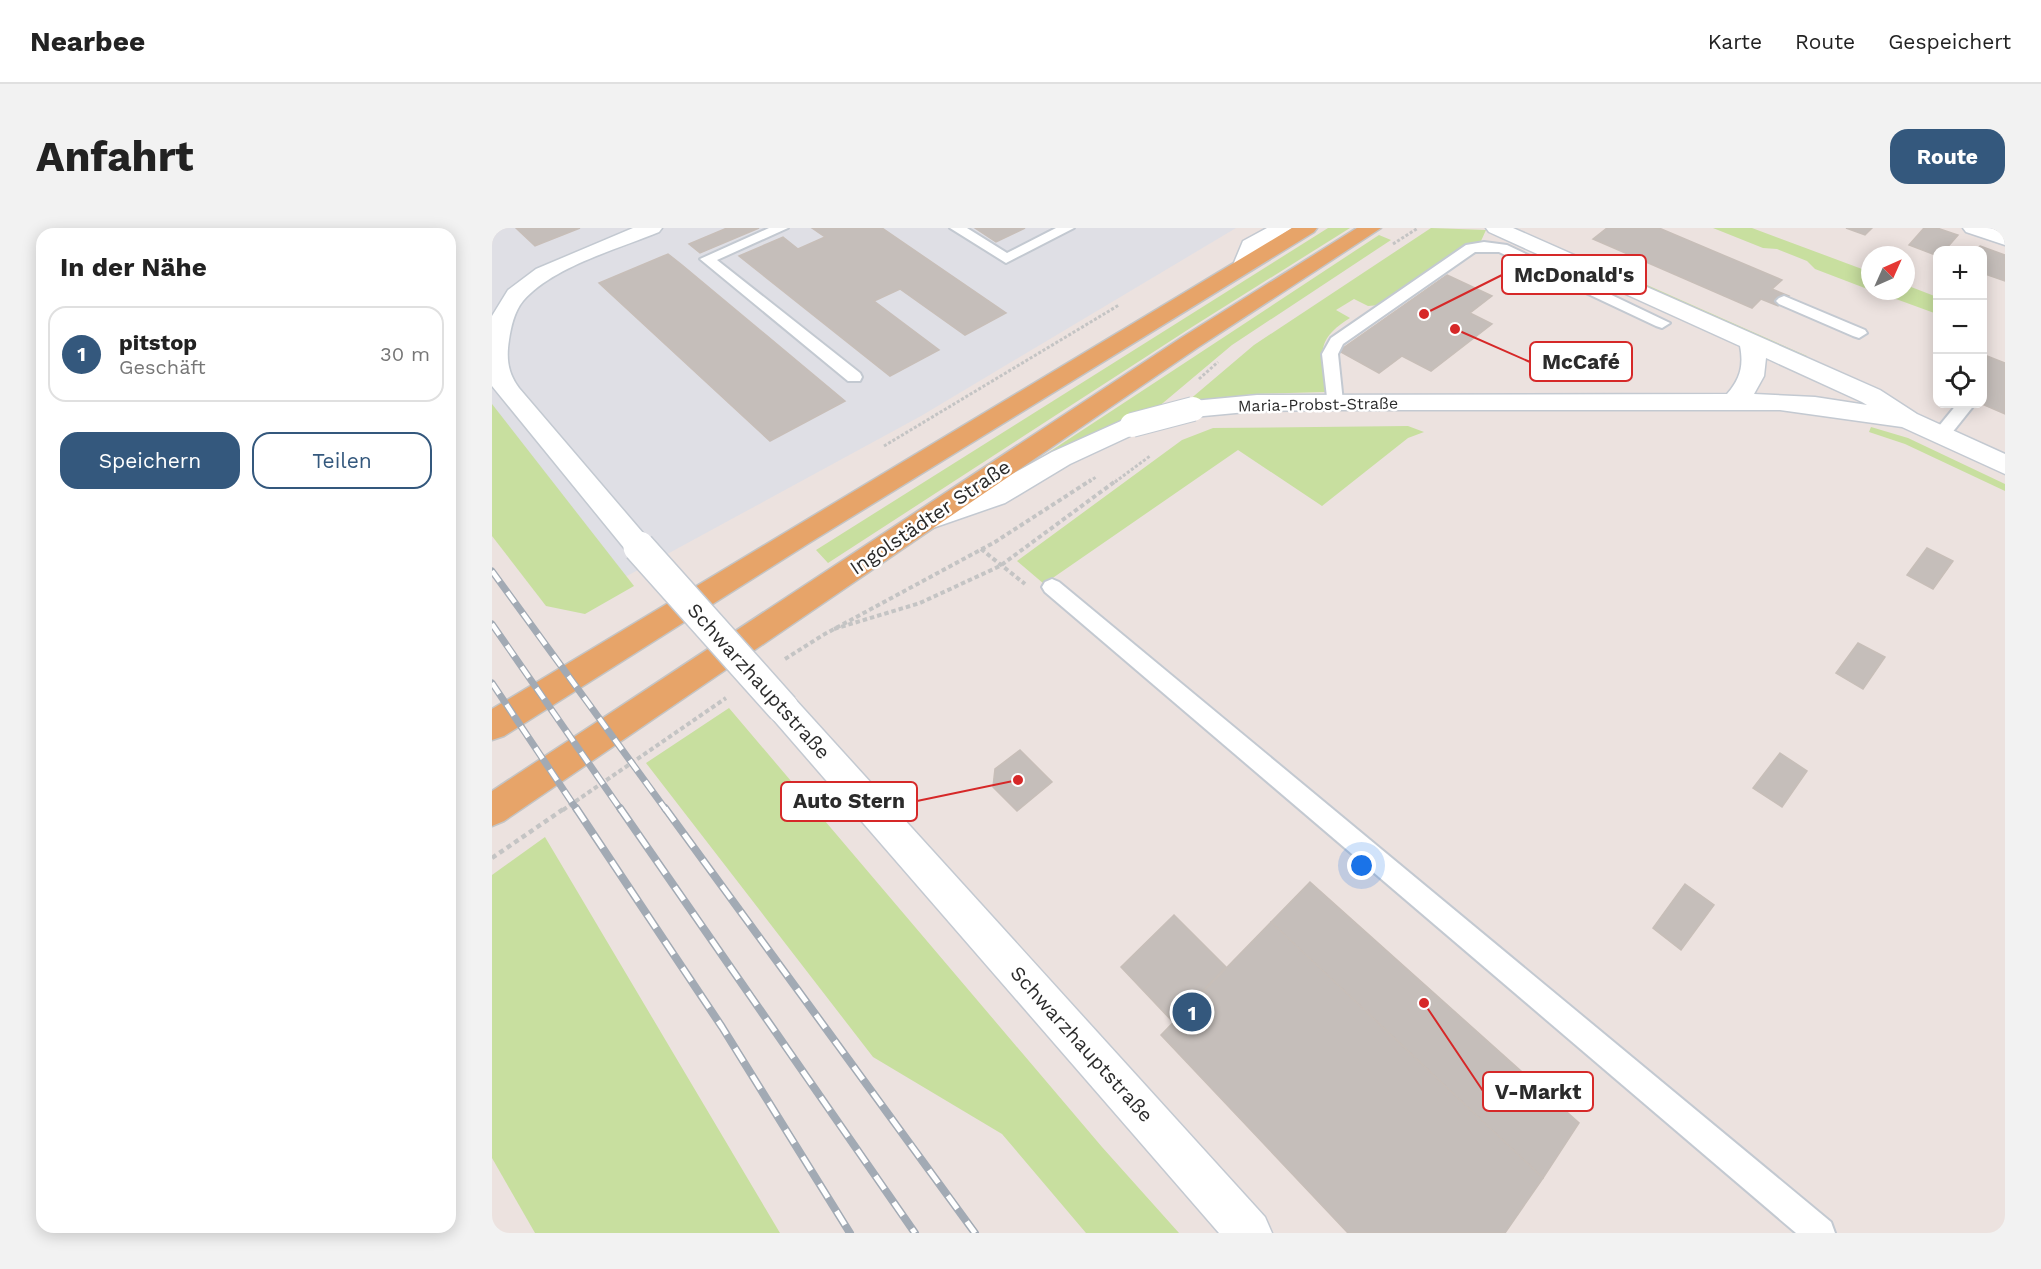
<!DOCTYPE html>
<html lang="de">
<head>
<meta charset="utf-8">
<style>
	body { margin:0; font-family:"Work Sans",sans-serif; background:#f2f2f2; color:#222 }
	.controls { position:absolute; right:18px; top:18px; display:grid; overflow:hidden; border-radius:12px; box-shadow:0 3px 15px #0003 }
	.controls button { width:54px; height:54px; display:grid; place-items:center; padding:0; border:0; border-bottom:2px solid #e0e0e0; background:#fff; color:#222; font:30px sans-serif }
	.compass { position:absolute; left:1369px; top:18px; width:54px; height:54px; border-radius:50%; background:#fff; box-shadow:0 3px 15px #0003; rotate:45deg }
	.you { position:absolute; left:870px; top:638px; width:21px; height:21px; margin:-15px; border:4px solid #fff; border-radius:50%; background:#1a73e8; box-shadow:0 0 0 9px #1a73e833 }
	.badge { display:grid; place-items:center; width:39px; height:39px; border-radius:50%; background:#34587d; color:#fff; font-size:20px; font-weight:700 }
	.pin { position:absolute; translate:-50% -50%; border:3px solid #fff; box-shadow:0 2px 6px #0006 }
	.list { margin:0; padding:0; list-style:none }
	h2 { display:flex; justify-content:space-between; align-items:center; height:78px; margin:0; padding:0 24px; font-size:26px }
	h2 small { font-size:20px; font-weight:400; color:#767676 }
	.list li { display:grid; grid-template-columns:39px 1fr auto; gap:18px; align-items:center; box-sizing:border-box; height:96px; margin:0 12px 12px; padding:0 12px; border:2px solid #e0e0e0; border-radius:18px }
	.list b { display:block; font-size:22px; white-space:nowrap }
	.list p { margin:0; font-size:20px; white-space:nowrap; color:#767676 }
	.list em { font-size:20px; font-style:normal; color:#767676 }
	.actions { display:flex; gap:12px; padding:18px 24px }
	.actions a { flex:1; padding:14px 0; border:2px solid #34587d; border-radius:18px; text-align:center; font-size:21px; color:#34587d }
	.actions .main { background:#34587d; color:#fff }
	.icon { flex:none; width:33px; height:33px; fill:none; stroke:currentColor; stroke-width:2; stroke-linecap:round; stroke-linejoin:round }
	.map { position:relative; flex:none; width:1513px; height:1005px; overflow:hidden; border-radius:18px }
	header { display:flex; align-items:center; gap:36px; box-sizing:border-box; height:84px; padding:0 30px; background:#fff; border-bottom:2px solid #e0e0e0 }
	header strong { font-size:28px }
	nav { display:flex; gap:33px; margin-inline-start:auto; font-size:21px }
	.intro { display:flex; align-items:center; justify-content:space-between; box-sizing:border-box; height:144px; padding:0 36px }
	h1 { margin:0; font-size:42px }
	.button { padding:15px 27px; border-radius:18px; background:#34587d; color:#fff; font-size:21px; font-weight:700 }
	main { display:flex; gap:36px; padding:0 36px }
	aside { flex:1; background:#fff; border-radius:18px; box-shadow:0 3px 15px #0003 }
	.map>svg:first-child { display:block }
</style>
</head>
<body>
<header>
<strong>Nearbee</strong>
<nav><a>Karte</a><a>Route</a><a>Gespeichert</a></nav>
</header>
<div class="intro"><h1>Anfahrt</h1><a class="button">Route</a></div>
<main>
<aside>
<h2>In der Nähe<small></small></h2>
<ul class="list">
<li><span class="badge">1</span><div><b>pitstop</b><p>Geschäft</p></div><em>30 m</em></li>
</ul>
<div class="actions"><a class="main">Speichern</a><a>Teilen</a></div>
</aside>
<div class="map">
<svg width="1513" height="1005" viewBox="0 0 1513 1005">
	<rect width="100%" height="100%" fill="#ece2df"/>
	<polygon fill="#dfdfe5" points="0,0 744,0 429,188 122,355 0,209"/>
	<g fill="#c8df9f">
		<polygon points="836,0 858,0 700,99 336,335 324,322"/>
		<path d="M939,0L994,2L989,13L976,17L888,77L876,78L862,71L844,82L858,90C821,113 831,126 834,164L763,166L696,173L762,117Z"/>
		<polygon points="1221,0 1260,0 1378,44 1378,62 1323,41 1315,33 1285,21 1271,20"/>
		<polygon points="887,7 899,12 740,117 665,180 631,192 548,230"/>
		<polygon points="1092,29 1315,128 1308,130 1093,33"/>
		<polygon points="1414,57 1445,69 1445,86 1382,63 1414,63"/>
		<polygon points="0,176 142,358 93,386 54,378 0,308"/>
		<polygon points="916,198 932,204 916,210 830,278 746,222 552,356 525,333 690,212 721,200"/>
		<polygon points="1379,199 1416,210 1513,256 1513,263 1413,216 1377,204"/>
		<polygon points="237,480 610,919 687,1005 594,1005 510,906 381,829 154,535"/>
		<polygon points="53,609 288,1005 43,1005 0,930 0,647"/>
	</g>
	<g fill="#c5beba" stroke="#c7beb8" stroke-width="1.5">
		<polygon points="24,0 88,0 43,18"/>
		<polygon points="235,0 267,0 208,25 197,16"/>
		<polygon points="320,0 390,0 514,85 473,107 408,61 382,73 447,122 398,148 247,28 291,9 306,21 333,9"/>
		<polygon points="483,0 533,0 504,14"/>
		<polygon points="1115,0 1167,0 1290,52 1280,61 1297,68 1286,78 1269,71 1260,80 1101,11"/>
		<polygon points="1354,0 1380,0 1373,7"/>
		<polygon points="1432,0 1445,0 1466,7 1453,22 1446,22 1446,28 1417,17"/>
		<polygon points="1488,18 1513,27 1513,53 1490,45 1490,22 1484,22"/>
		<polygon points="176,26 190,37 353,173 278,213 107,55"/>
		<polygon points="955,47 1000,68 978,85 1000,96 939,143 910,128 887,145 847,123"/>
		<polygon points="1495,128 1513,135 1513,186 1490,176 1490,133"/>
		<polygon points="1435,320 1461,333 1441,361 1415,347"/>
		<polygon points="1366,415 1393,429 1371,461 1344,445"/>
		<polygon points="528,522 560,554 525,583 501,559 503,541"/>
		<polygon points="1288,525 1315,543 1290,579 1261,560"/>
		<polygon points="818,654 1087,895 1051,950 779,694"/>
		<polygon points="1193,656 1222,677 1189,722 1161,700"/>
		<polygon points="682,687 734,739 681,794 629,739"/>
		<polygon points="779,694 1051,950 1013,1005 856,1005 669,807"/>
	</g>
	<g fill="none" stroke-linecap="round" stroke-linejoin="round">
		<defs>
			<g id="lane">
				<polygon points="277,0 296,0 225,32 368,145 370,149 368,153 356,153 208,31"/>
				<polygon points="458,0 475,0 515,25 564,0 582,0 514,35"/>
				<polygon points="992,14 1015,17 1178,95 1170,100 1164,98 1007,24 983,24 851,116 846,126 851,174 848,178 836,178 830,126 839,110 974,17"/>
				<polygon points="1292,68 1373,102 1375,105 1367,110 1361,108 1287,76 1284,73 1287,70"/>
				<polygon points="1465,176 1483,176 1455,211 1443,211 1440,207 1443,203"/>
				<polygon points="560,351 567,354 1339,994 1343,1005 1304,1005 553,364 550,359 553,354"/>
			</g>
			<g id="street">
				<path d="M141,0H170L167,4C126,21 60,39 31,73C22,84 19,99 17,112C14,131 16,145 27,160L157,312L161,319L157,326L147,330L137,326L0,158V88L16,62L44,41Z"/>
				<polygon points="775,0 800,0 768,21 760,42 744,42 741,37 751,13"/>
				<path d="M994,0H1021L1388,162L1425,186L1513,226V246L1410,199L1288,182H842L765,183L701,189L692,187L688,181L692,175L701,173L765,167L1235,166C1248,151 1252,138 1248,118L997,4ZM1274,130L1370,174L1375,177L1323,169L1262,166L1272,148Z"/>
				<polygon points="1471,0 1501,0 1513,4 1513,17 1474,4"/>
				<polygon points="640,188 649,191 653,197 649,203 578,236 513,275 435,302 425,299 421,292 425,285 493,261 560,224"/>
				<polygon points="291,466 302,470 773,989 780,1005 727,1005 280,490 275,480 280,470"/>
			</g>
			<g id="primary">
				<polygon points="800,0 825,0 822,4 317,315 12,508 0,512 0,481"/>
				<polygon points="865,0 889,0 705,120 12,593 0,598 0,563 689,110"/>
			</g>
		</defs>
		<use href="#lane" stroke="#c3c9d1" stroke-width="4"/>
		<use href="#street" stroke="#c3c9d1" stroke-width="3"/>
		<use href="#primary" stroke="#c4c4c4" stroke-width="3"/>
		<g stroke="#c4c4c4" stroke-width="3" stroke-dasharray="3 2" stroke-linecap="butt">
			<polyline points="901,16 926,0"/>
			<polyline points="707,151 726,134"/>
			<polyline points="392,218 627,77"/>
			<polyline points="597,254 604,249"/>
			<polyline points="623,254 658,228"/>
		</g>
		<g stroke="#c4c4c4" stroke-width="4" stroke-dasharray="4.5 3" stroke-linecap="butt">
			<polyline points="489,321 533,356"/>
			<polyline points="342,401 428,375 508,338 625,252"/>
			<polyline points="293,431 331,407 503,314 599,252"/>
			<polyline points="71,582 234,470"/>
		</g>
		<polyline stroke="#c4c4c4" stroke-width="4.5" stroke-dasharray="5 4" stroke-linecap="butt" points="0,630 73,580"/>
		<use href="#lane" fill="#fff" fill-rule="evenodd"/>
		<use href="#street" fill="#fff" fill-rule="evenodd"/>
		<use href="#primary" fill="#e7a469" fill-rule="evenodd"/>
		<defs>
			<g id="rail-far1">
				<polyline points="0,343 174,582"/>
				<polyline points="0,396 129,582"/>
				<polyline points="0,455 85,582"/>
			</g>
			<g id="rail">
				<polyline points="84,580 230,799 358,1005"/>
				<polyline points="128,580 423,1005"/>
				<polyline points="173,580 483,1005"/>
			</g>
		</defs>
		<use href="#rail-far1" stroke="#a2aab4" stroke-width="7"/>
		<use href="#rail" stroke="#a2aab4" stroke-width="8"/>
		<use href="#rail-far1" stroke="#fff" stroke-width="4.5" stroke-dasharray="13" stroke-linecap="butt"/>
		<use href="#rail" stroke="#fff" stroke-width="5" stroke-dasharray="16" stroke-linecap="butt"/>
		<defs>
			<polyline id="street-bridge-far1" points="640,197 701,181"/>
			<polyline id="street-bridge" points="147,319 291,480"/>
		</defs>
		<use href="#street-bridge-far1" stroke="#c3c9d1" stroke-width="26" stroke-linecap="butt"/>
		<use href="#street-bridge" stroke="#c3c9d1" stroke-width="34" stroke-linecap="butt"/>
		<use href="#street-bridge-far1" stroke="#fff" stroke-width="24"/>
		<use href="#street-bridge" stroke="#fff" stroke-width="31"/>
	</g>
	<g text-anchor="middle" stroke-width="5" stroke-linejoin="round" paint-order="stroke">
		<g font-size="16" fill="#2b2b2b" stroke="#fff">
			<text transform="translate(826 176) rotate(-1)" y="6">Maria-Probst-Straße</text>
		</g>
		<g font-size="20" fill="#2b2b2b" stroke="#fff">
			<text transform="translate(438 289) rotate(-34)" y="7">Ingolstädter Straße</text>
			<text transform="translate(267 453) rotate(48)" y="7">Schwarzhauptstraße</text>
			<text transform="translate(590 816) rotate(48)" y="7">Schwarzhauptstraße</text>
		</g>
	</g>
	<path fill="none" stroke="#d62828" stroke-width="2" d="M932 86L1010 47M963 101L1038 134M526 552L425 573M932 775L991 863"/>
	<g fill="#d62828" stroke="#fff" stroke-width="2">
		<circle cx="932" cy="86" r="6"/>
		<circle cx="963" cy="101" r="6"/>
		<circle cx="526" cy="552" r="6"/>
		<circle cx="932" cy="775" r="6"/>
	</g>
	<g fill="#fff" stroke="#d62828" stroke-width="2">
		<rect x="1010" y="27" width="144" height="39" rx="6"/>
		<rect x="1038" y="114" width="102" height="39" rx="6"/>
		<rect x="289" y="554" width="136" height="39" rx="6"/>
		<rect x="991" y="844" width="110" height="39" rx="6"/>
	</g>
	<g font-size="21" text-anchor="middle" font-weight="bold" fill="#2b2b2b">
		<text x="1082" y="54">McDonald's</text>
		<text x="1089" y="141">McCafé</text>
		<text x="357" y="580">Auto Stern</text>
		<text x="1046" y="871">V-Markt</text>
	</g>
</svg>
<div class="controls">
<button>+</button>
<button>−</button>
<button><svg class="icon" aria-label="locate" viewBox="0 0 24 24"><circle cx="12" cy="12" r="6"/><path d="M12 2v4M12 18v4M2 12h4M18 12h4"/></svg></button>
</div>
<svg class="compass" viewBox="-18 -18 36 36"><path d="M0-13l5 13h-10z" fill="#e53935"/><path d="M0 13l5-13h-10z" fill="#767676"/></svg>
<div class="you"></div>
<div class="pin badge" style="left:700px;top:784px">1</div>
</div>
</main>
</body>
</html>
